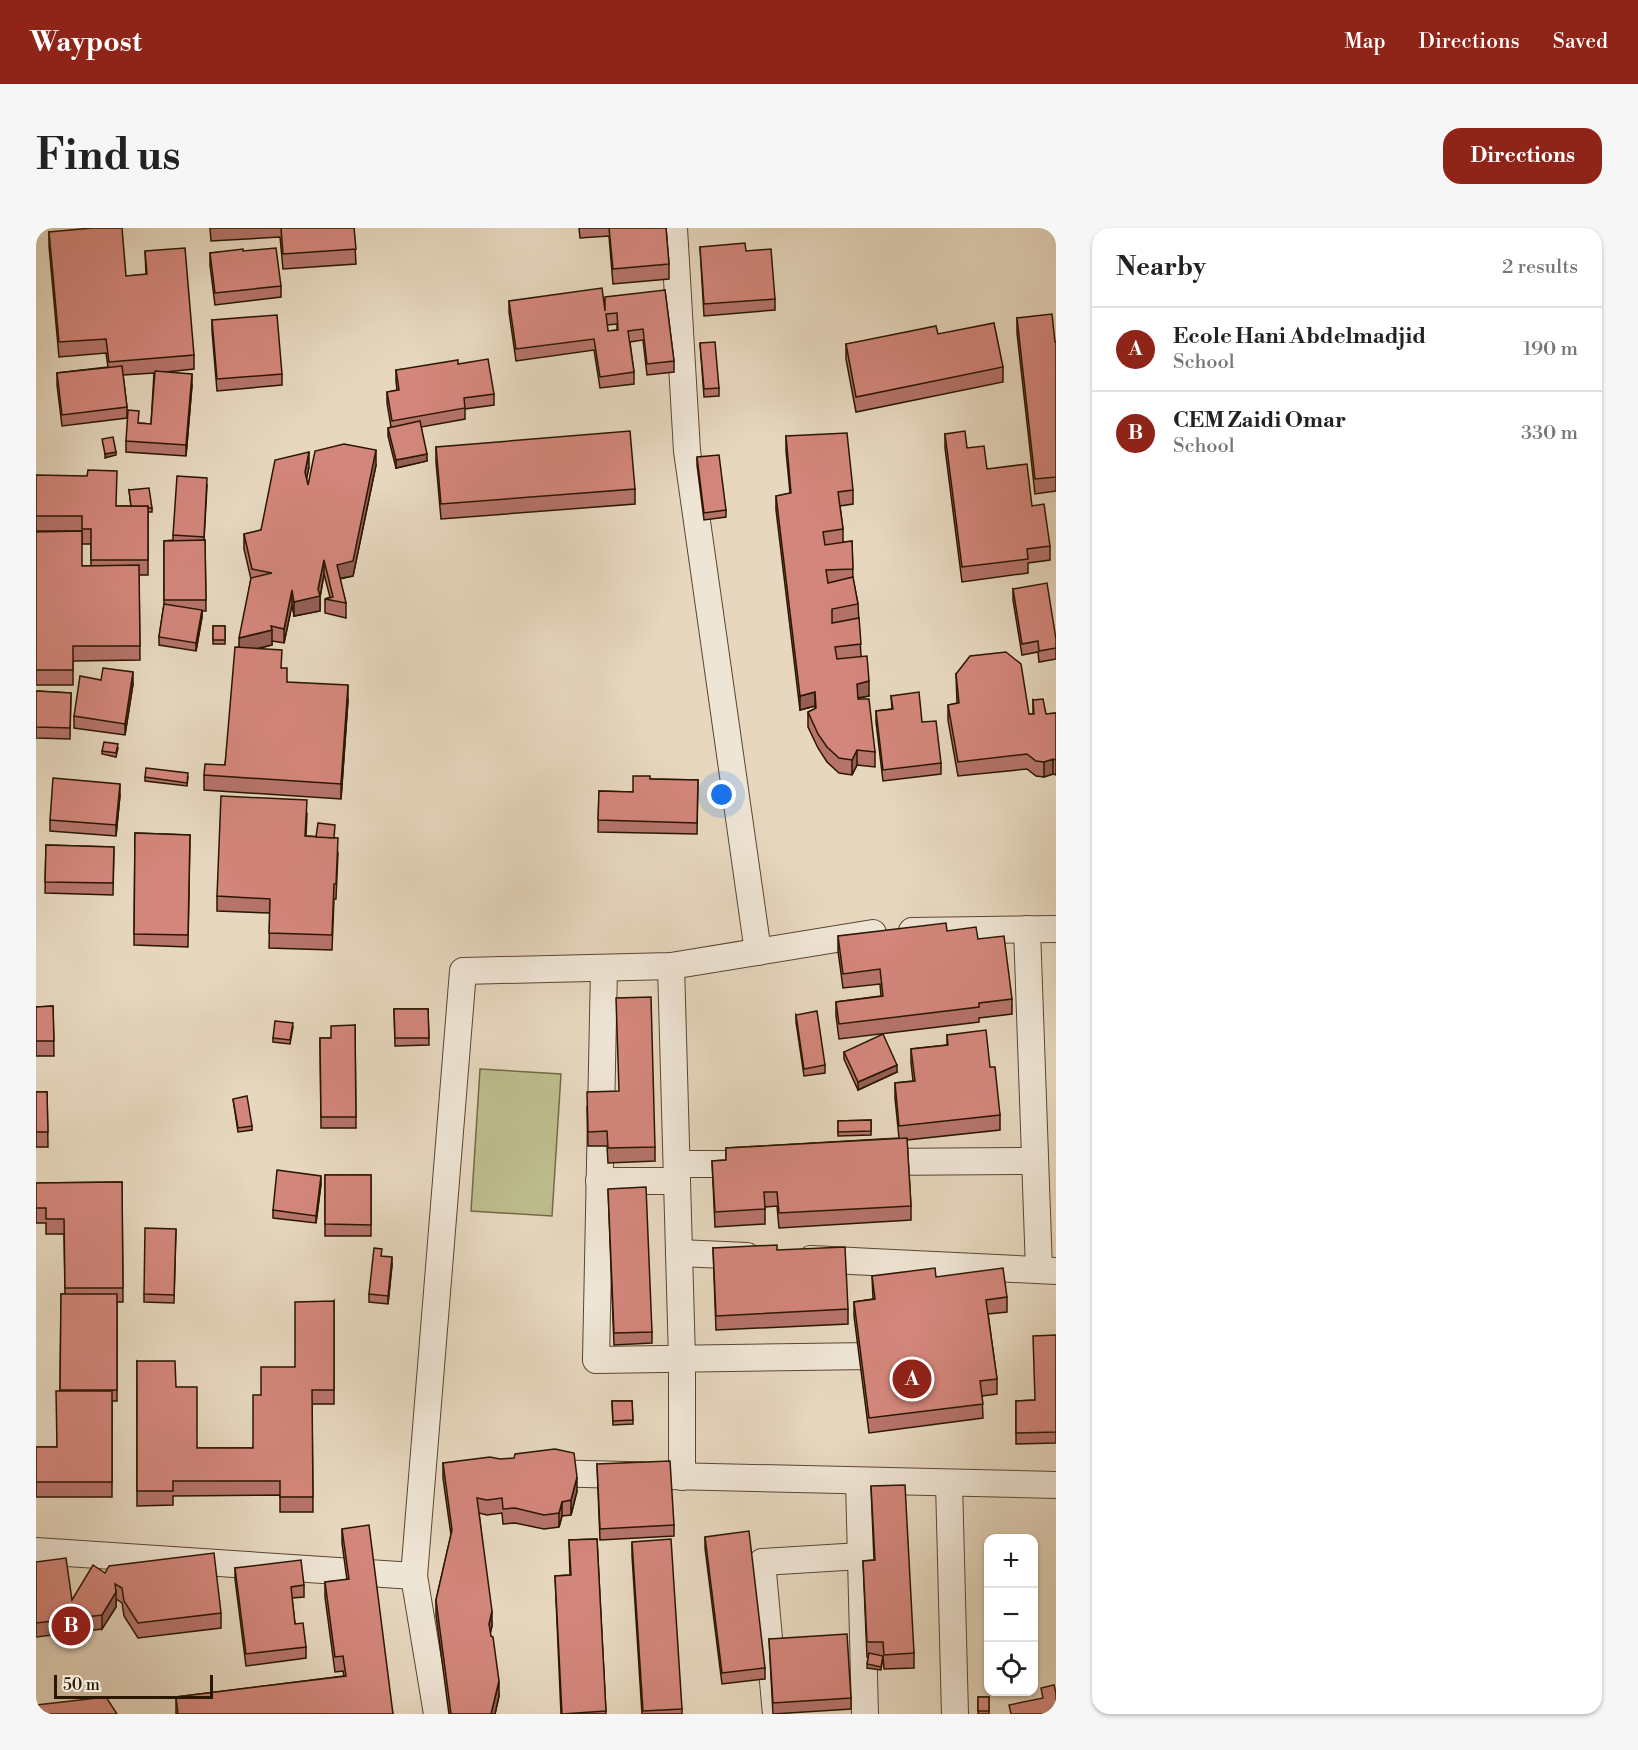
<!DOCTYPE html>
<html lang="en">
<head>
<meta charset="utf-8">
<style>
	body { margin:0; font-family:"Libre Bodoni",serif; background:#f6f6f6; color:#222 }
	.controls { position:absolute; right:18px; bottom:18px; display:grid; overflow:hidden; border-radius:12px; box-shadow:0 2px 4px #0004 }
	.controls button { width:54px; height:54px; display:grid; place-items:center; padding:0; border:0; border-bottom:2px solid #e0e0e0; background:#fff; color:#222; font:30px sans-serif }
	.scale { position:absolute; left:18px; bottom:15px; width:159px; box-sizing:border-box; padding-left:6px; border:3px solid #2b1600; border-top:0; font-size:16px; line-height:21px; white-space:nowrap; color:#2b1600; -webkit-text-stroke:4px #efe5d5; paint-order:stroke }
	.you { position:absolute; left:686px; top:567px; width:21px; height:21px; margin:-15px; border:4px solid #fff; border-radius:50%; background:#1a73e8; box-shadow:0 0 0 9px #1a73e833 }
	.badge { display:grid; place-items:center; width:39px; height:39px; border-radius:50%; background:#8f2418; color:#fff; font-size:20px; font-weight:700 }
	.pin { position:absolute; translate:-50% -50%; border:3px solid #fff; box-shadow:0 2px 6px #0006 }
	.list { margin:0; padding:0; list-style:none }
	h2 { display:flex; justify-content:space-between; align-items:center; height:78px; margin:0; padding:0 24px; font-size:26px }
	h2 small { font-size:20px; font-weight:400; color:#767676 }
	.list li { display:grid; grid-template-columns:39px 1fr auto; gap:18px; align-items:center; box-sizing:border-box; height:84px; padding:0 24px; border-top:2px solid #e0e0e0 }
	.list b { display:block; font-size:22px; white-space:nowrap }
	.list p { margin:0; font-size:20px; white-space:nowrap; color:#767676 }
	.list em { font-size:20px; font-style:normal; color:#767676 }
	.icon { flex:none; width:33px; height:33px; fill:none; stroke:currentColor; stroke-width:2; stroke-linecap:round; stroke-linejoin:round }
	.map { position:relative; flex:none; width:1020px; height:1486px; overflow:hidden; border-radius:18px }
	header { display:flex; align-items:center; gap:36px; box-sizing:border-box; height:84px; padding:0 30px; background:#8f2418; color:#fff }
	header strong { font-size:28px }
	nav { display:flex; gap:33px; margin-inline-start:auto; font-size:21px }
	.intro { display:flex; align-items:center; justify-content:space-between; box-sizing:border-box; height:144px; padding:0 36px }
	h1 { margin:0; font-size:42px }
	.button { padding:15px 27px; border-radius:18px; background:#8f2418; color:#fff; font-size:21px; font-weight:700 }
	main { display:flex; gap:36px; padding:0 36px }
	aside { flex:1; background:#fff; border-radius:18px; box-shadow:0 2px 4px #0004 }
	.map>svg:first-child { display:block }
</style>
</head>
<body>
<header>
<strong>Waypost</strong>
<nav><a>Map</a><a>Directions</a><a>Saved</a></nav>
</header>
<div class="intro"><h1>Find us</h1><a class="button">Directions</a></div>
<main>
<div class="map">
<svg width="1020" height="1486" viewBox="0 0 1020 1486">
	<rect width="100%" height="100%" fill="#e6d7be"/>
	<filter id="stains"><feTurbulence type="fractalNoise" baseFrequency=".00333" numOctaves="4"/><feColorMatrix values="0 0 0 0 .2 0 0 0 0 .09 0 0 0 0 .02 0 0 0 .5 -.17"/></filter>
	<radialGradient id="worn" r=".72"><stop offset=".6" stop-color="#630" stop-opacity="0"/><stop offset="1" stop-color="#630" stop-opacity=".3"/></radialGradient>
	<polygon fill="#bdbc8c" stroke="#746946" stroke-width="1.5" points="444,841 525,846 516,988 435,983"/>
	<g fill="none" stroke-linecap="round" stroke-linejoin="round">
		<defs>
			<g id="minor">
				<polyline points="638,0 651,223 722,724"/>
				<polyline points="991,701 1003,1042"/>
				<polyline points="876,703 1020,701"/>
				<polyline points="635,738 646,1131 646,1249"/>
				<polyline points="568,740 560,1132 836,1128"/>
				<polyline points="839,934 999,933"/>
				<polyline points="641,936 710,936"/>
				<polyline points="563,953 641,953"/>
				<polyline points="643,1025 711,1028"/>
				<polyline points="775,1031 1020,1043"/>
				<polyline points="507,1245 1020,1257"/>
				<polyline points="823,1253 829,1486"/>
				<polyline points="913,1255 919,1486"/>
				<polyline points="0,1323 378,1348"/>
				<polyline points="401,1486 378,1348 427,743 635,738 837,705"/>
				<polyline points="740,1486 726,1334 825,1328"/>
			</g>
		</defs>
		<use href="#minor" stroke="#5a4630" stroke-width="28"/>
		<use href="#minor" stroke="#efe5d5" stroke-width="26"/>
	</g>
	<g fill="#b5736a" stroke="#2b1600" stroke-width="1.5" fill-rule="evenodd">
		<polygon points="174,0 318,0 320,36 247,41 244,9 175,13"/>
		<polygon points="543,0 630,0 633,36 633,51 577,56 573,8 544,10"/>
		<polygon points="13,4 90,48 110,47 109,23 158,127 158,141 130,144 156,157 150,228 90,224 90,213 103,195 115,196 118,145 87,147 91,179 91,190 26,198 21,157 21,145 72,139 70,125 23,129 13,18"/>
		<polygon points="664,19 710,23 739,71 739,82 668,88"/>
		<polygon points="207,23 245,58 245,69 179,77 174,37 174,25"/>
		<path d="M629,62L638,133V144L611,147L607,112L594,114L598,144V156L564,160L558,122L480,133L473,84V73L569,79ZM581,96V102L572,103L571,97Z"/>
		<polygon points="981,90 1019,114 1020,114 1020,263 999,266 981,105"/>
		<polygon points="176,92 246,146 246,157 181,163 176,103"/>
		<polygon points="902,106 967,139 967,154 820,184 810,131 810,116"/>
		<polygon points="664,115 683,160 683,168 668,169"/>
		<polygon points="422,136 458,166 458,177 429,181 429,191 385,199 391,233 360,240 352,208 352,200 355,199 351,175 351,164 361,162 360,153 360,142"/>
		<polygon points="909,206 931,220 951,241 1014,318 1014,332 992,335 992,345 926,354 909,220"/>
		<polygon points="750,208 817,262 817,276 804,278 807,301 807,314 816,313 817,351 822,376 825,428 833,468 822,470 839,524 839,539 821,537 816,547 803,545 791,534 782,520 772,499 772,484 779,481 779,478 764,482 740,282 740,268 754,265 750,223"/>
		<polygon points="400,219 599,261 599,276 405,291 400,234"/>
		<polygon points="661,229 690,282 690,289 668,292 661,237"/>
		<polygon points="340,237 317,348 304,351 310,375 310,390 289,385 289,371 294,369 288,346 284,369 284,383 258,388 256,377 248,415 236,413 236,417 221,421 246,440 251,454 312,472 305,571 168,562 168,547 189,537 203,419 215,351 208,321 208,306 225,302 273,239 270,251 272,257"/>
		<polygon points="0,247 80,278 95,278 93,262 116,280 116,284 112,284 112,347 103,347 104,432 37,433 37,457 0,457 0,304 46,338 55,338 55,316 46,316 46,303 0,303"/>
		<polygon points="171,258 168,312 169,312 170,383 166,383 166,389 160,423 123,417 123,409 128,376 128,313 137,312 137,307"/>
		<polygon points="977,361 1020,411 1020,431 1003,434 1002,424 986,427 977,372"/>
		<rect x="177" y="398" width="12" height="18"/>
		<polygon points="920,446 993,486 997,486 997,472 1010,486 1020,485 1020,547 1017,546 1008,549 1000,548 991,541 922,548 912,492 912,477 921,475"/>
		<polygon points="97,456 89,507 38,500 38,488"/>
		<polygon points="0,463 35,465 34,511 0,510"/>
		<polygon points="855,468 886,494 905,535 905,546 847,553 840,494 840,483 856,481"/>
		<polygon points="82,520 80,529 66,526 66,523"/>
		<polygon points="109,549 152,549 151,558 109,553"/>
		<polygon points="614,551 662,552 661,606 562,604 563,563 597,564"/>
		<polygon points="84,567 80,608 14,603 14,592"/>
		<polygon points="271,586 270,608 298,610 302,625 300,671 298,671 296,722 233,720 234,685 181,683 181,668"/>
		<polygon points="99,605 154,607 152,719 98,717"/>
		<polygon points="10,617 78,619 77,667 9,665"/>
		<polygon points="911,703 942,711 976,771 976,786 943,790 943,794 803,811 800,788 800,774 845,768 844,756 807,760 802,723 802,708"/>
		<polygon points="17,778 18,828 0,828 0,779"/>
		<polygon points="358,781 392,781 393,817 359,818"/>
		<polygon points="760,787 789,837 789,845 768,848 760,794"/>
		<polygon points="319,797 320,900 285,900 284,810 295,810"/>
		<polygon points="257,799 254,816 237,814 237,810"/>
		<polygon points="911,807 954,839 964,887 964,902 871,912 875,978 875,992 743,1000 741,978 729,979 729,996 679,999 676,933 690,932 690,920 863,910 859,870 859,855 877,853 875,835 875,821 911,817"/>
		<polygon points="808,824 861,844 822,862 808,831"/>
		<polygon points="0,864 11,864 12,919 0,919"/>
		<polygon points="197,871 216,898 216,902 202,904"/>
		<polygon points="551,879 619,919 619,933 572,935 571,918 552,918"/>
		<polygon points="835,892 835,907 802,908 802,893"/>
		<rect x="289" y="947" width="46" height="61"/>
		<polygon points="86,954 87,1074 81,1074 81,1173 76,1173 76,1269 0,1269 0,1219 21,1219 24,1163 25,1066 29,1066 28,1006 10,1006 10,995 0,995 0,955"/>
		<polygon points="285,956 280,995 237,990 237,982"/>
		<polygon points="572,961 616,1104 616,1115 578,1117"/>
		<polygon points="140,1001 138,1075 108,1074 108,1066"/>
		<polygon points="677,1020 812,1081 812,1096 680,1102"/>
		<polygon points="356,1037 352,1076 333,1074 333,1066"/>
		<polygon points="836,1048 900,1049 971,1069 971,1084 952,1086 961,1151 961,1166 946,1168 947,1190 833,1205 818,1088 818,1074 837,1071"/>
		<polygon points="298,1073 298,1176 276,1176 277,1284 244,1284 244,1267 137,1268 137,1277 101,1278 101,1133 140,1159 161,1220 217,1220 225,1167 259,1139"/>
		<polygon points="1020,1107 1020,1215 980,1216 980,1173 999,1172"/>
		<polygon points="576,1173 596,1173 597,1196 577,1197"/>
		<polygon points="407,1235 541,1263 535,1287 526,1288 523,1299 508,1301 479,1295 467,1296 466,1285 451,1287 443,1285 456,1398 454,1405 463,1468 459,1486 413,1486 400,1387 400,1372 415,1307 407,1250"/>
		<polygon points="561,1236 638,1297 638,1308 564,1312"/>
		<polygon points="835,1258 878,1425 878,1440 848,1441 847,1428 845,1442 831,1440 832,1429 831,1429 827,1333 838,1332"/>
		<polygon points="306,1301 357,1486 140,1486 140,1469 308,1448 307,1443 299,1444 289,1369 289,1354 311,1352 306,1315"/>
		<polygon points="669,1309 729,1440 729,1451 686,1456 669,1320"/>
		<polygon points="561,1311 570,1486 525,1486 519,1348 534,1347 533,1312"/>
		<polygon points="596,1314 646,1481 646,1486 606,1486 596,1328"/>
		<polygon points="0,1334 36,1372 69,1345 185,1385 185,1400 102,1410 88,1388 86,1375 80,1371 80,1379 66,1401 0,1409"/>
		<polygon points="199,1340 268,1357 268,1369 256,1370 259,1396 270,1419 270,1430 210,1438 199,1351"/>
		<polygon points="733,1411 815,1470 815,1481 737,1486"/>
		<rect x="942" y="1469" width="11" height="17"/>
	</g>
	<g fill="#945e56" stroke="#2b1600" stroke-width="1.5">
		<polygon points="156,146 156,157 150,228 150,217"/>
		<polygon points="340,222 340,237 317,348 301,351 301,337"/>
		<polygon points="80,224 80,227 69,230 69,226"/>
		<polygon points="273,224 273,239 269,259 269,244"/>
		<polygon points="391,226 391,233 360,240 360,232"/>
		<polygon points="288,332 288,346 284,369 284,383 258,388 258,374 282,361"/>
		<polygon points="256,362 256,377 248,415 248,401"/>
		<polygon points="166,382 166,389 160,423 160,415"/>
		<polygon points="236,402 236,417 203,425 203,410"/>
		<polygon points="97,444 97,456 89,507 89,496"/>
		<polygon points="833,453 833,468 821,470 821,456"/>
		<polygon points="312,457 312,472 305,571 305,556"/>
		<polygon points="779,464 779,478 764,482 764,468"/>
		<polygon points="821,522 821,537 816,547 816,532"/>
		<polygon points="1017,531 1017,546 1008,549 1008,534"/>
		<polygon points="84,556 84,567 80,608 80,597"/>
		<polygon points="861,837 861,844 822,862 822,854"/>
		<polygon points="285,948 285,956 280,995 280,988"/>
		<polygon points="356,1029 356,1037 352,1076 352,1068"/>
		<polygon points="541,1249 541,1263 535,1287 535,1272"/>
		<polygon points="526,1274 526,1288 523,1299 523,1285"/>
		<polygon points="80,1364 80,1379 66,1401 66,1387"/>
		<polygon points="456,1383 456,1398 453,1411 453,1396"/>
		<polygon points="463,1453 463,1468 459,1486 455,1486"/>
	</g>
	<g fill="#d3867b" stroke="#2b1600" stroke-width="1.5" fill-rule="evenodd">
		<polygon points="56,0 86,0 90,48 111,46 109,23 149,20 158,127 73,134 70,111 23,114 13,4"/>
		<polygon points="245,0 318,0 320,21 247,26"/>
		<polygon points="573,0 630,0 633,36 577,41"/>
		<polygon points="709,15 710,23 735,21 739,71 668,76 664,19"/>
		<polygon points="240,20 245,58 179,65 174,25 207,21 207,23"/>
		<path d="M566,60L569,83V69L629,62L638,133L611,136L607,101L592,103L598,144L564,149L558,111L480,121L473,73ZM581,85L582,102L572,103L570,86Z"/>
		<polygon points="1016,86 1019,114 1020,114 1020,249 999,251 981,90"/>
		<polygon points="241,87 246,146 181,151 176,92"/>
		<polygon points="958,95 967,139 820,169 810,116 900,98 902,106"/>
		<polygon points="679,114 683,160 668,161 664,115"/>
		<polygon points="452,131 458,166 428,170 429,180 356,193 351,164 363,162 360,142 422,132 422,136"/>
		<polygon points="86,138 91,179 26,187 21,145"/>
		<polygon points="119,143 156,146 150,217 90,213 92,182 103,183 102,195 115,196"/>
		<polygon points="384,193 391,226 360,232 352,200"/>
		<polygon points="594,203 599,261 405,276 400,219"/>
		<polygon points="929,203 931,220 948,218 951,241 991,236 996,278 1008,276 1014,318 991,321 992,331 926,339 909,206"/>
		<polygon points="811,205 817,262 802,264 807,301 787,304 789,317 816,313 817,341 790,342 792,355 817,349 822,376 796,381 796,395 823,390 825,416 799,419 801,431 831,428 833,453 821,456 822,471 833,471 839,524 821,522 816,532 803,530 791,519 782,506 772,484 780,480 779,464 764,468 740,268 755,265 750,208"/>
		<polygon points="77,209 80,224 69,226 66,211"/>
		<polygon points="308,216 340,222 317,333 301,337 310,375 289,371 297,369 288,332 282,361 284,368 258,374 256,362 248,401 235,398 236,402 203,410 215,350 236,345 216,341 208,306 225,302 239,232 273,224 269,244 272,257 279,223"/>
		<polygon points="683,227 690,282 668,285 661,229"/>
		<polygon points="52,242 81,243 80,278 112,278 112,332 55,332 55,301 46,301 46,288 0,288 0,247 51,248"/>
		<polygon points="141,248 171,250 168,309 137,307"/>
		<polygon points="113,260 116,280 112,280 112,278 95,278 93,262"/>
		<polygon points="46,303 46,338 103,337 104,418 37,418 37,442 0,442 0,304"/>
		<polygon points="169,312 170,372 128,372 128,313"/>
		<polygon points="1011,355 1020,411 1020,420 1003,423 1002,413 986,416 977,361"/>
		<polygon points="128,376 166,382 160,415 123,409"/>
		<rect x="177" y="398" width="12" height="14"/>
		<polygon points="199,419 246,422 245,440 251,440 251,454 312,457 305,556 168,547 169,536 189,537"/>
		<polygon points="970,424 985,436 993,486 998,486 997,472 1007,471 1010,486 1020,485 1020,532 1017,531 1008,534 1000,533 991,526 922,534 912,477 923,475 920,446 934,428"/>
		<polygon points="67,440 97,444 89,496 38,488 44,448 65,452"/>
		<polygon points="0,463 35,465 34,500 0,499"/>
		<polygon points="883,464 886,494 900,493 905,535 847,542 840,483 857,481 855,468"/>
		<polygon points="68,514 82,516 80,525 66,523"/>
		<polygon points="110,540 152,545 151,555 109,549"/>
		<polygon points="597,548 614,548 614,551 662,552 661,595 562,592 563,563 597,564"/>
		<polygon points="17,550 84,556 80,597 14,592"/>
		<polygon points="185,568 271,572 269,608 302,610 300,656 298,656 296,707 233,705 234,671 181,668"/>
		<polygon points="282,595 299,597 298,610 280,609"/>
		<polygon points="99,605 154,607 152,707 98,706"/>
		<polygon points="10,617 78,619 77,655 9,654"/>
		<polygon points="910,695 911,703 940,699 942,711 968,708 976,771 943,775 943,779 803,796 800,774 847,768 844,741 807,746 802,708"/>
		<polygon points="615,769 619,919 572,920 571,903 552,904 551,864 583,863 580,770"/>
		<polygon points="17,778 18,813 0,813 0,779"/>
		<polygon points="358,781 392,781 393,810 359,810"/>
		<polygon points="781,783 789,837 768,841 760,787"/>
		<polygon points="239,793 257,795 254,812 237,810"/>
		<polygon points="319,797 320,889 285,889 284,810 295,810 295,798"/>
		<polygon points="950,802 954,839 959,839 964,887 863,898 859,855 879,853 875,821 912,817 911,807"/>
		<polygon points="847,806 861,837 822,854 808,824"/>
		<polygon points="0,864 11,864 12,904 0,904"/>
		<polygon points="211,868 216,898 202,900 197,871"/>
		<polygon points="835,892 835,903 802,904 802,893"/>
		<polygon points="871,910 875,978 743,985 741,964 728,964 729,981 679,984 676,933 690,932 690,920"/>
		<polygon points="241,942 285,948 280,988 237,982"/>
		<polygon points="289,947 335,947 335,997 289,996"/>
		<polygon points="86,954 87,1060 29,1060 28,991 10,991 10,980 0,980 0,955"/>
		<polygon points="610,959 616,1104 578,1105 572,961"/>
		<polygon points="109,1000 140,1001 138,1067 108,1066"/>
		<polygon points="741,1017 741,1022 809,1019 812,1081 680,1088 677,1020"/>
		<polygon points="338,1020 346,1021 345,1028 356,1029 352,1068 333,1066"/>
		<polygon points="899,1040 900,1049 967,1040 971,1069 950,1072 961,1151 944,1153 947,1176 833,1190 818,1074 839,1071 836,1048"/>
		<polygon points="25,1066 81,1066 81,1162 24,1162"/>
		<polygon points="298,1073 298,1162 276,1162 277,1269 244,1269 244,1253 137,1253 137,1263 101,1263 101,1133 139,1133 140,1159 161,1159 161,1220 217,1220 217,1167 225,1167 225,1139 259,1139 259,1074"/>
		<polygon points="1020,1107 1020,1204 980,1205 980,1173 999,1172 997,1108"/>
		<polygon points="20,1163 76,1163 76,1254 0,1254 0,1219 21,1219"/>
		<polygon points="576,1173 596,1173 597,1192 577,1193"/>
		<polygon points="519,1221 538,1225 541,1249 535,1272 526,1274 523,1285 508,1287 479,1280 467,1281 466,1270 451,1272 441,1270 456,1383 453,1396 455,1408 457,1409 463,1453 455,1486 415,1486 400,1372 416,1302 407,1235 454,1229 464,1231 478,1230 479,1226"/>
		<polygon points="634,1233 638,1297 564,1301 561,1236"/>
		<polygon points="869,1257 878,1425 848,1427 847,1414 831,1414 827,1333 839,1332 835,1258"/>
		<polygon points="333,1297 357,1486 142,1486 140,1469 310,1448 307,1428 299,1429 289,1354 313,1351 306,1301"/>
		<polygon points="713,1303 729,1440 686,1445 669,1309"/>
		<polygon points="561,1311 570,1483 526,1486 519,1348 535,1347 533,1312"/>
		<polygon points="635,1311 646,1481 607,1483 596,1314"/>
		<polygon points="178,1325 185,1385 102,1395 88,1373 86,1360 79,1356 80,1364 66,1387 0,1395 0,1334 30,1330 36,1372 57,1337 69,1345 73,1338"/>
		<polygon points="265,1332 268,1357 255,1359 259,1396 267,1395 270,1419 210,1426 199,1340"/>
		<polygon points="811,1406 815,1470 737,1475 733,1411"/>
		<polygon points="833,1425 847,1428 845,1439 831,1436"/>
		<polygon points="1018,1457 1020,1465 1020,1486 975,1486 973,1477 1007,1470 1005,1460"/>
		<polygon points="70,1469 81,1486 0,1486 0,1477"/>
		<rect x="942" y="1469" width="11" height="14"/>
	</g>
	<rect width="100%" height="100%" filter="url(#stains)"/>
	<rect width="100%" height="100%" fill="url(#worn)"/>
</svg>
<div class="controls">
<button>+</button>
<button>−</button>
<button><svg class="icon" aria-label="locate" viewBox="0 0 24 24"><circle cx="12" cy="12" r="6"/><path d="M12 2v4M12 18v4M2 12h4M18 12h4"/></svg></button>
</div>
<div class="scale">50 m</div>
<div class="you"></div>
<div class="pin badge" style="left:876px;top:1151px">A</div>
<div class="pin badge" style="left:35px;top:1398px">B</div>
</div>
<aside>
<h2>Nearby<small>2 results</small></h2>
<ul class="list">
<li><span class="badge">A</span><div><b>Ecole Hani Abdelmadjid</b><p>School</p></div><em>190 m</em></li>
<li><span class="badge">B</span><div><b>CEM Zaidi Omar</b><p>School</p></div><em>330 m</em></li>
</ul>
</aside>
</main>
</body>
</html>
